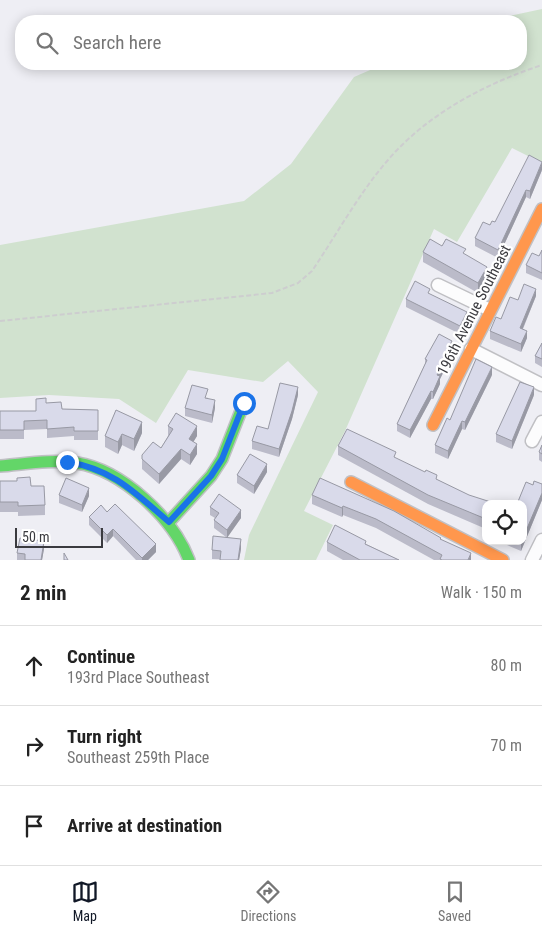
<!DOCTYPE html>
<html lang="en">
<head>
<meta charset="utf-8">
<style>
	body { margin:0; font-family:"Roboto Condensed",sans-serif; background:#f2f2f2; color:#222 }
	.controls { position:absolute; right:15px; bottom:15px; display:grid; overflow:hidden; border-radius:10px; box-shadow:0 2px 12px #0003 }
	.controls button { width:45px; height:45px; display:grid; place-items:center; padding:0; border:0; border-bottom:1px solid #e0e0e0; background:#fff; color:#222; font:25px sans-serif }
	.scale { position:absolute; left:15px; bottom:12px; width:88px; box-sizing:border-box; padding-left:5px; border:2px solid #3a3a3f; border-top:0; font-size:14px; line-height:18px; white-space:nowrap; color:#3a3a3f; -webkit-text-stroke:4px #fff; paint-order:stroke }
	.stop { position:absolute; width:15px; height:15px; margin:-11px; border:4px solid #1a73e8; border-radius:50%; background:#fff }
	.stop.end { background:#1a73e8; border-color:#fff; box-shadow:0 1px 5px #0008 }
	.list { margin:0; padding:0; list-style:none }
	h2 { display:flex; justify-content:space-between; align-items:center; height:65px; margin:0; padding:0 20px; font-size:21px }
	h2 small { font-size:16px; font-weight:400; color:#767676 }
	.list li { display:grid; grid-template-columns:32px 1fr auto; gap:15px; align-items:center; box-sizing:border-box; height:80px; padding:0 20px; border-top:1px solid #e0e0e0 }
	.list b { display:block; font-size:19px; white-space:nowrap }
	.list p { margin:0; font-size:16px; white-space:nowrap; color:#767676 }
	.list em { font-size:16px; font-style:normal; color:#767676 }
	.icon { flex:none; width:28px; height:28px; fill:none; stroke:currentColor; stroke-width:2; stroke-linecap:round; stroke-linejoin:round }
	.map { position:relative; flex:none; width:542px; height:560px; overflow:hidden }
	.search { position:absolute; background:#fff; box-shadow:0 2px 12px #0003; left:15px; right:15px; top:15px; height:55px; display:flex; align-items:center; gap:12px; box-sizing:border-box; padding:0 18px; border-radius:20px; color:#767676; font-size:19px }
	.sheet { height:305px; background:#fff }
	nav { display:flex; justify-content:space-around; align-items:center; box-sizing:border-box; height:70px; border-top:1px solid #e0e0e0; background:#fff; font-size:14px; color:#767676 }
	nav a { display:grid; justify-items:center; gap:2px }
	nav .on { color:#111827 }
	.map>svg:first-child { display:block }
</style>
</head>
<body>
<div class="map">
<svg width="542" height="560" viewBox="0 0 542 560">
	<rect width="100%" height="100%" fill="#eeeef4"/>
	<polygon fill="#d1e2cf" points="542,9 542,163 512,148 457,242 434,229 345,431 304,511 333,525 316,560 244,560 249,535 318,392 288,361 263,382 188,370 156,423 119,399 49,395 0,398 0,245 244,201 291,164 354,77 384,64 521,64 521,21 486,21"/>
	<g fill="none" stroke-linecap="round" stroke-linejoin="round">
		<defs>
			<g id="street">
				<polyline points="438,285 490,310"/>
				<polyline points="471,349 542,385"/>
				<polyline points="532,441 542,422"/>
				<polyline points="532,560 542,540"/>
			</g>
			<g id="fast">
				<path d="M0,466C25,464 51,459 77,463C122,470 173,518 189,560"/>
				<polyline points="169,522 211,476 222,459 244,403"/>
			</g>
			<g id="slow">
				<polyline points="433,425 542,209"/>
				<polyline points="351,482 503,560"/>
			</g>
		</defs>
		<use href="#street" stroke="#c0c0c4" stroke-width="15"/>
		<use href="#fast" stroke="#c0c0c4" stroke-width="14"/>
		<use href="#slow" stroke="#c0c0c4" stroke-width="14"/>
		<path stroke="#cdcdcf" stroke-width="2" stroke-dasharray="5 2.5" stroke-linecap="butt" d="M0,321L272,293L298,283L312,271C339,231 364,184 398,149C437,109 490,82 542,65"/>
		<use href="#street" stroke="#fcfcfd" stroke-width="12"/>
		<use href="#fast" stroke="#63d668" stroke-width="11"/>
		<use href="#slow" stroke="#ff974d" stroke-width="11"/>
	</g>
	<g fill="#bbbbc9">
		<polygon points="542,170 530,199 526,197 498,258 475,246 475,238 495,222"/>
		<polygon points="442,246 466,255 487,277 478,293 423,262 423,252"/>
		<polygon points="542,250 542,280 526,273 526,265 539,256"/>
		<polygon points="536,296 523,329 527,338 521,352 490,339 490,331 518,300"/>
		<polygon points="406,299 467,320 460,334 406,307"/>
		<polygon points="542,343 542,367 535,363 535,356"/>
		<polygon points="452,349 449,354 449,361 440,379 440,384 433,399 431,399 410,438 397,431 397,424 425,364 425,359"/>
		<polygon points="492,375 465,430 462,429 448,459 435,453 435,445 450,420"/>
		<polygon points="298,395 292,419 279,457 252,449 252,441 268,429"/>
		<polygon points="534,395 512,449 496,442 496,434"/>
		<polygon points="208,397 207,398 215,408 212,423 185,416 185,408"/>
		<polygon points="36,399 62,409 98,410 98,440 74,440 74,436 47,438 47,429 24,430 24,439 0,439 0,411 36,411"/>
		<polygon points="116,410 142,433 134,451 122,445 118,454 105,447 105,436"/>
		<polygon points="168,426 197,436 193,442 197,454 190,465 181,459 159,484 142,469 142,455 161,448 168,436"/>
		<polygon points="542,445 542,462 539,460 539,452"/>
		<polygon points="338,446 396,459 486,504 486,529 428,504 338,455"/>
		<polygon points="267,472 254,494 237,483 237,475"/>
		<polygon points="0,481 17,481 31,486 45,505 45,515 18,516 18,512 0,512"/>
		<polygon points="534,481 542,484 542,500 521,551 507,545 507,541 523,541 523,504 517,504 526,482 533,485"/>
		<polygon points="59,495 89,496 82,512 59,503"/>
		<polygon points="312,495 441,540 471,560 434,560 376,528 343,515 342,517 312,504"/>
		<polygon points="210,507 241,518 227,537 241,549 239,560 212,559 212,550 226,537 214,528 214,520 215,518 210,515"/>
		<polygon points="107,512 156,552 148,560 136,560 113,536 107,543 89,525 89,517"/>
		<polygon points="327,542 366,544 399,560 343,560 327,551"/>
		<polygon points="44,549 42,560 17,560 17,553"/>
	</g>
	<g fill="#9899a4">
		<polygon points="542,162 542,170 530,199 530,191"/>
		<polygon points="526,190 526,197 498,258 498,250"/>
		<polygon points="487,267 487,277 478,293 478,283"/>
		<polygon points="536,289 536,296 520,335 520,328"/>
		<polygon points="467,312 467,320 460,334 460,326"/>
		<polygon points="527,331 527,338 521,352 521,344"/>
		<polygon points="452,341 452,349 446,360 446,352"/>
		<polygon points="449,354 449,361 440,379 440,384 433,399 433,392 437,375"/>
		<polygon points="492,367 492,375 465,430 465,422"/>
		<polygon points="298,387 298,395 292,419 279,457 279,449"/>
		<polygon points="534,387 534,395 512,449 512,441"/>
		<polygon points="431,391 431,399 410,438 410,430"/>
		<polygon points="215,400 215,408 212,423 212,415"/>
		<polygon points="462,421 462,429 448,459 448,451"/>
		<polygon points="142,422 142,433 134,451 134,439"/>
		<polygon points="197,426 197,436 189,449 189,439"/>
		<polygon points="122,434 122,445 118,454 118,442"/>
		<polygon points="197,444 197,454 190,465 190,455"/>
		<polygon points="181,449 181,459 159,484 159,474"/>
		<polygon points="267,464 267,472 254,494 254,486"/>
		<polygon points="89,488 89,496 82,512 82,505"/>
		<polygon points="542,493 542,500 521,551 521,543 522,541 523,541 523,538"/>
		<polygon points="343,506 343,515 342,517 342,508"/>
		<polygon points="241,510 241,518 227,538 227,530"/>
		<polygon points="113,529 113,536 107,543 107,535"/>
		<polygon points="241,539 241,549 239,560 238,560"/>
		<polygon points="44,541 44,549 42,560 41,560"/>
		<polygon points="156,544 156,552 148,560 142,560 142,558"/>
		<polygon points="471,553 471,560 468,560"/>
	</g>
	<g fill="#d9daea" stroke="#9899a4">
		<polygon points="529,155 542,162 530,191 526,190 498,250 475,238 483,222 490,225 492,221 495,222"/>
		<polygon points="430,239 442,246 446,239 466,249 463,253 487,267 478,283 423,252"/>
		<polygon points="542,250 542,273 526,265 532,253 539,256"/>
		<polygon points="415,281 430,289 428,293 467,312 460,326 406,299"/>
		<polygon points="524,284 536,289 520,328 527,331 521,344 490,331 496,317 501,319 510,297 518,300"/>
		<polygon points="439,334 452,341 446,352 449,354 437,375 440,376 433,392 431,391 410,430 397,424 427,360 425,359"/>
		<polygon points="542,343 542,359 535,356"/>
		<polygon points="476,359 492,367 465,422 462,421 448,451 435,445 447,418 450,420"/>
		<polygon points="520,382 534,387 512,441 496,434"/>
		<polygon points="280,383 298,387 292,411 279,449 252,441 257,426 268,429"/>
		<polygon points="192,385 208,389 205,398 215,400 212,415 185,408"/>
		<polygon points="46,398 46,403 61,402 62,409 98,410 98,431 74,431 74,427 47,429 47,420 24,421 24,430 0,430 0,411 36,411 36,399"/>
		<polygon points="116,410 142,422 134,439 122,434 118,442 105,436"/>
		<polygon points="176,413 197,426 189,439 197,444 190,455 181,449 159,474 142,459 142,455 153,442 161,448 173,429 168,426"/>
		<polygon points="347,429 396,452 394,457 425,472 426,470 437,475 436,479 469,495 497,504 486,504 486,519 428,495 338,446"/>
		<polygon points="542,445 542,454 539,452"/>
		<polygon points="250,454 267,464 254,486 237,475"/>
		<polygon points="30,477 31,486 44,486 45,505 18,506 18,502 0,502 0,481 17,481 17,478"/>
		<polygon points="66,478 89,488 82,505 59,495"/>
		<polygon points="320,478 394,511 441,538 440,539 471,553 468,560 442,560 440,559 442,555 376,519 343,506 342,508 312,495"/>
		<polygon points="534,481 542,484 542,493 523,538 523,504 517,504 526,482 533,485"/>
		<polygon points="219,494 241,510 227,530 214,520 219,513 210,507"/>
		<polygon points="115,504 156,544 142,558 113,529 107,535 89,517 101,505 107,512"/>
		<polygon points="335,525 366,541 365,544 399,560 360,560 327,542"/>
		<polygon points="213,536 241,539 238,560 220,560 221,551 212,550"/>
		<polygon points="20,538 44,541 41,560 25,560 25,554 17,553"/>
		<polygon points="64,553 68,560 64,560"/>
	</g>
	<g fill="none" stroke-linecap="round" stroke-linejoin="round">
		<path stroke="#1a73e8" stroke-width="6" d="M67,462C113,469 135,493 169,522L211,476L222,459L244,403"/>
	</g>
	<g text-anchor="middle" stroke-width="4.5" stroke-linejoin="round" paint-order="stroke">
		<g font-size="15" fill="#3a3a3f" stroke="#fff">
			<text transform="translate(474 310) rotate(-63)" y="5">196th Avenue Southeast</text>
		</g>
	</g>
</svg>
<div class="controls">
<button><svg class="icon" aria-label="locate" viewBox="0 0 24 24"><circle cx="12" cy="12" r="6"/><path d="M12 2v4M12 18v4M2 12h4M18 12h4"/></svg></button>
</div>
<div class="scale">50 m</div>
<div class="stop" style="left:244px;top:403px"></div>
<div class="stop end" style="left:67px;top:462px"></div>
<div class="search"><svg class="icon" aria-label="search" viewBox="0 0 24 24"><circle cx="10" cy="10" r="6"/><path d="M15 15l6 6"/></svg>Search here</div>
</div>
<section class="sheet">
<h2>2 min<small>Walk · 150 m</small></h2>
<ul class="list">
<li><svg class="icon" aria-label="ahead" viewBox="0 0 24 24"><path d="M12 20V5M6 11l6-6 6 6"/></svg><div><b>Continue</b><p>193rd Place Southeast</p></div><em>80 m</em></li>
<li><svg class="icon" aria-label="right" viewBox="0 0 24 24"><path d="M7 20v-9h11M14 6l5 5-5 5"/></svg><div><b>Turn right</b><p>Southeast 259th Place</p></div><em>70 m</em></li>
<li><svg class="icon" aria-label="arrive" viewBox="0 0 24 24"><path d="M6 21V4h12l-3 4 3 4H6"/></svg><div><b>Arrive at destination</b></div></li>
</ul>
</section>
<nav>
<a class="on"><svg class="icon" aria-label="map" viewBox="0 0 24 24"><path d="M3 6l6-2 6 2 6-2v14l-6 2-6-2-6 2zM9 4v14M15 6v14"/></svg>Map</a>
<a><svg class="icon" aria-label="directions" viewBox="0 0 24 24"><path d="M12 3l9 9-9 9-9-9zM9 14v-3h6M13 9l2 2-2 2"/></svg>Directions</a>
<a><svg class="icon" aria-label="saved" viewBox="0 0 24 24"><path d="M7 4h10v16l-5-4-5 4z"/></svg>Saved</a>
</nav>
</body>
</html>
